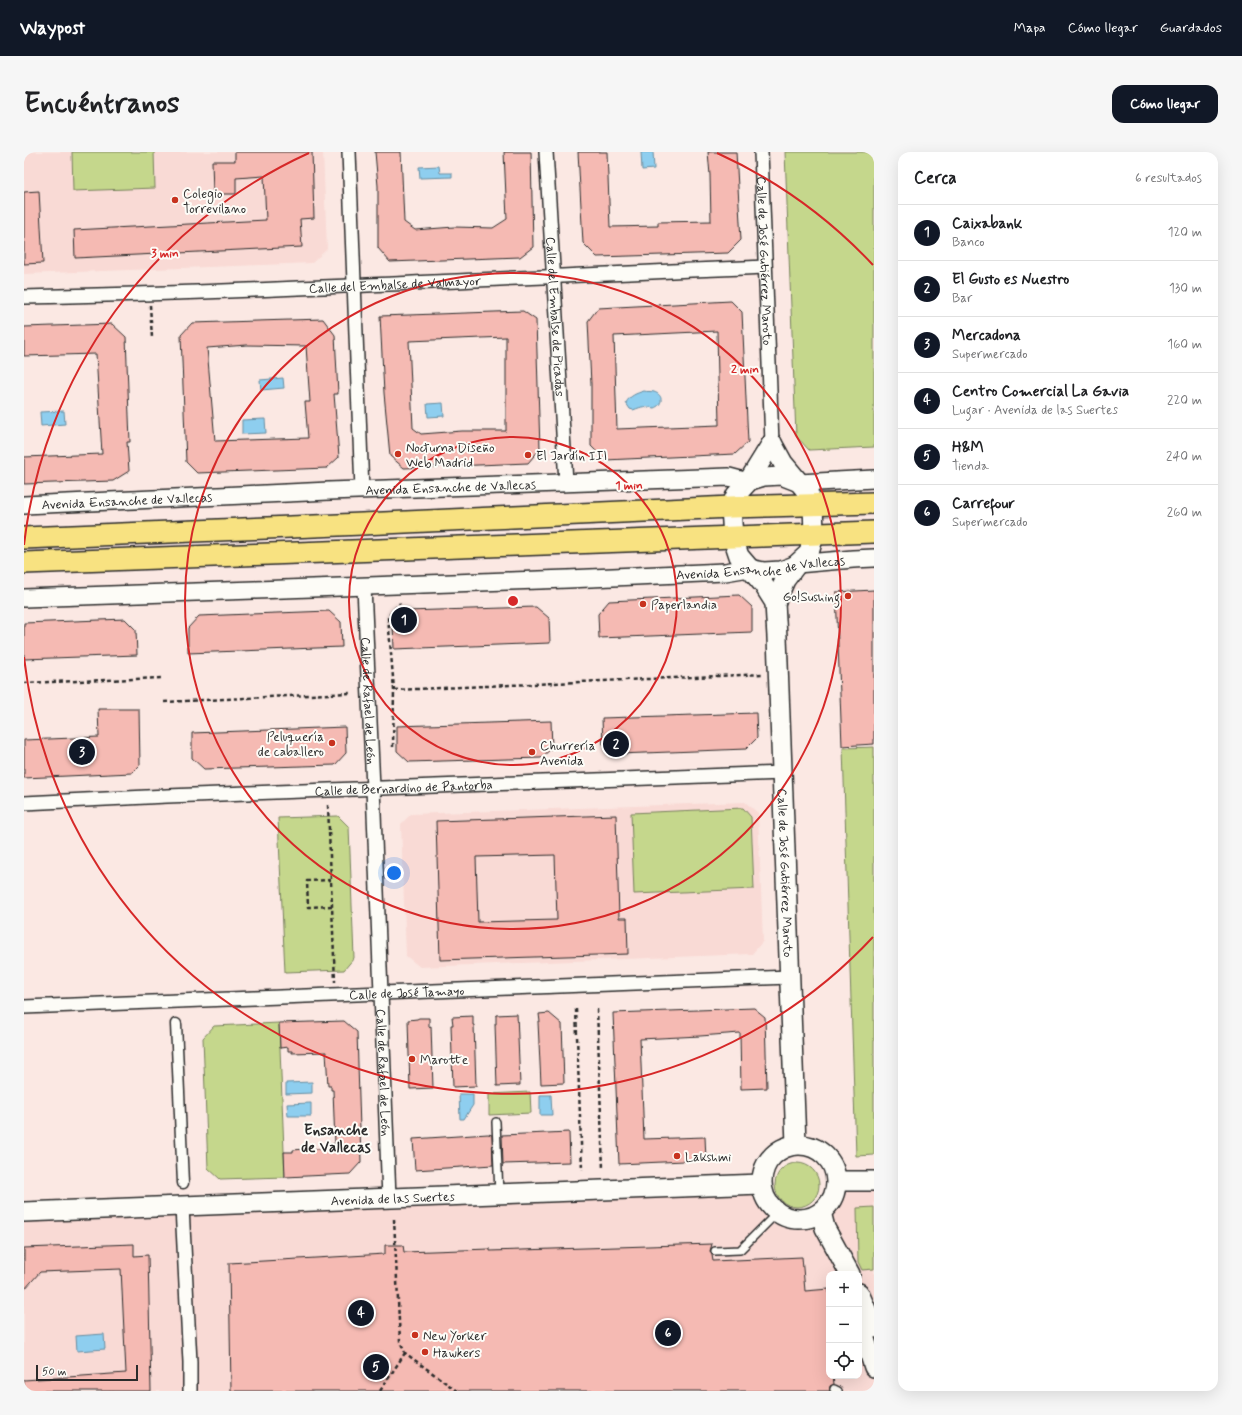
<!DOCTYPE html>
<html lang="es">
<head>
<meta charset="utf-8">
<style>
	body { margin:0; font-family:Mynerve,sans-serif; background:#f6f6f6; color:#202124 }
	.controls { position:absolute; right:12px; bottom:12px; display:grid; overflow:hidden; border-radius:8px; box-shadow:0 4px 16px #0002 }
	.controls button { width:36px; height:36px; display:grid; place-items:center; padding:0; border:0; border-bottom:1px solid #e0e0e0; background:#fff; color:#202124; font:20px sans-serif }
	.scale { position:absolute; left:12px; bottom:10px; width:102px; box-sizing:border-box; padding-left:4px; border:2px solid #2b2b2b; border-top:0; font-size:11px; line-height:14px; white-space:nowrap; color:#2b2b2b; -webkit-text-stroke:3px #fdfcf7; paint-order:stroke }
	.you { position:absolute; left:370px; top:721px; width:14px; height:14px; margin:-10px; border:3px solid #fff; border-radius:50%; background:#1a73e8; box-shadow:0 0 0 6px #1a73e833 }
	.badge { display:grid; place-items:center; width:26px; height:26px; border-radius:50%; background:#111827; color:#fff; font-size:13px; font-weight:700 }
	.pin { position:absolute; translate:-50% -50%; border:2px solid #fff; box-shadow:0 1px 4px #0006 }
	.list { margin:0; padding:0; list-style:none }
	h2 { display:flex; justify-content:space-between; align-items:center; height:52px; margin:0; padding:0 16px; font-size:17px }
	h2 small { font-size:13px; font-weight:400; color:#757577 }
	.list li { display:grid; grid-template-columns:26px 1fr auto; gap:12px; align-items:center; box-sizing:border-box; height:56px; padding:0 16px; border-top:1px solid #e0e0e0 }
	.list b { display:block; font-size:15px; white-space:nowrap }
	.list p { margin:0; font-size:13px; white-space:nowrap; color:#757577 }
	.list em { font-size:13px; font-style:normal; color:#757577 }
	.icon { flex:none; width:22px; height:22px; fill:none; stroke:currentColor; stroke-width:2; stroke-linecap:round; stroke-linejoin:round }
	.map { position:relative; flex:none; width:850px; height:1239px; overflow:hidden; border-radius:12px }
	header { display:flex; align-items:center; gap:24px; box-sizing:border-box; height:56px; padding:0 20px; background:#111827; color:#fff }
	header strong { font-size:19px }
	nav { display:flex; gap:22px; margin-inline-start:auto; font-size:14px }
	.intro { display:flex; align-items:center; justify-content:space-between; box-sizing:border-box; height:96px; padding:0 24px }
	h1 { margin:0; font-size:28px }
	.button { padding:10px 18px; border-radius:12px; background:#111827; color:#fff; font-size:14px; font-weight:700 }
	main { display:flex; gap:24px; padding:0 24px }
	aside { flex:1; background:#fff; border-radius:12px; box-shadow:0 4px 16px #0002 }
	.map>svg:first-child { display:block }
</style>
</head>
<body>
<header>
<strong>Waypost</strong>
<nav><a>Mapa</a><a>Cómo llegar</a><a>Guardados</a></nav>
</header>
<div class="intro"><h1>Encuéntranos</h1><a class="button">Cómo llegar</a></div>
<main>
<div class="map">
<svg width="850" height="1239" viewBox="0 0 850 1239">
	<rect width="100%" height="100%" fill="#fbe8e3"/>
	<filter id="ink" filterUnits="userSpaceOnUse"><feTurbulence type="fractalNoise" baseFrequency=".025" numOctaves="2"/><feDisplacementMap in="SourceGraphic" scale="8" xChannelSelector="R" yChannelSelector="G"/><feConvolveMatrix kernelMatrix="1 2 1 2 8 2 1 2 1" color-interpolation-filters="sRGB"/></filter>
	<g filter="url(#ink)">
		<g fill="#f9dad5" fill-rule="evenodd">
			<polygon points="0,0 299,0 303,97 288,111 0,122"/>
			<polygon points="721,650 734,661 739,789 728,802 396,815 382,804 377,672 387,662"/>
			<path d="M813,1029H850V1239H0V1060L737,1032L739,1043L745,1053L753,1061L762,1065L771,1067H781L789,1065L797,1060L806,1051L811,1041ZM805,1122H835V1224H805Z"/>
		</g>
		<g fill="#c5d78c" stroke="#78815c">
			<polygon points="48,0 130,0 131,36 49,39"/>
			<polygon points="761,0 850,0 850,295 785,298 772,284"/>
			<polygon points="850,595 850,1003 832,1004 819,596"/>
			<polygon points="719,656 727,665 730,737 610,742 607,661"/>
			<polygon points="314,664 325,675 330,806 320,818 261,820 254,666"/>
			<polygon points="255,871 261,1025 196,1027 184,1016 179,886 190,874"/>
			<polygon points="506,940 507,961 465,963 465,942"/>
			<circle cx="773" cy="1033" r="22"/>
			<polygon points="850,1055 850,1117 838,1118 834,1110 833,1056"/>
		</g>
		<g fill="#8eceef" stroke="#668da1">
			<polygon points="617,0 629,0 630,17 618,18"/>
			<polygon points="415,14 416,21 428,21 428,25 396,26 395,15"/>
			<polygon points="259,226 260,236 237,238 236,228"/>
			<path d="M620,239C623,240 627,239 630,240C640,243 639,253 630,256C619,254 620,254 609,258L606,257L602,251C605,244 613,241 620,239Z"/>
			<polygon points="419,251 420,264 404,265 403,252"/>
			<polygon points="40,259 41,272 17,274 16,260"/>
			<polygon points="241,267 242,281 218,282 218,268"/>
			<polygon points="288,930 288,941 262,942 262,931"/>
			<polygon points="435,942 449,942 449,953 440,967 436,967"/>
			<polygon points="516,943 527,943 528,963 516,963"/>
			<polygon points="287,951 287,964 264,964 263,952"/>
			<polygon points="80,1182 81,1197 53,1199 52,1184"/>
		</g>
		<g fill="#f5bab3" stroke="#2b2b2b" fill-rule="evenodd">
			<polygon points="211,0 288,0 290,66 276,67 278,95 51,106 50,78 242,68 240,24 212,26 212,42 189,42 188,9 211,9"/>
			<polygon points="351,0 377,0 380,70 391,78 430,75 469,76 483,67 480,0 507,0 509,95 496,105 366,110 354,96 354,34"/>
			<polygon points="554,0 583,0 586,75 634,74 634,70 687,69 686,23 684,0 712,0 717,88 704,101 573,105 559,91"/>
			<polygon points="15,39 19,111 0,112 0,40"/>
			<path d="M707,149L718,160L724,290L711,302L581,308L567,294V232L564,169L574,156ZM693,179L695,273L593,277L590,184Z"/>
			<path d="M499,159L512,168L514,234L516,297L504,311L380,316L366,304L360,241L356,164ZM482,185V279H438L397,282L389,276L385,189Z"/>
			<path d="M299,167L311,183L314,242H310L315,305L303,316L173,321L162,310L157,183L168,171ZM223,193L282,194L286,250H281L284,286L191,289L183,196Z"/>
			<polygon points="88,172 102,185 106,290 103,290 105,319 89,329 0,332 0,305 78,302 72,202 0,204 0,175"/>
			<polygon points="850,438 850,592 818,594 812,440"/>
			<polygon points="715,443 728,455 728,480 575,486 574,462 585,449"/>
			<polygon points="512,455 525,466 526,491 370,497 369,472 382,459"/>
			<polygon points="305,459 317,470 318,495 164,501 164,476 175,464"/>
			<polygon points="101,467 112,478 113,503 0,507 0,471"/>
			<polygon points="74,557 115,557 116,613 108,621 0,626 0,588 75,585"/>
			<polygon points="732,561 733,586 722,597 595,602 579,592 578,566"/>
			<polygon points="527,569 528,596 517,606 385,610 373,599 373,574"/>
			<polygon points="321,575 322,601 311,613 180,617 168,606 168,581"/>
			<path d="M592,663L595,766H603L604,802L416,808L412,669ZM531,703L533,768L454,770L452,705Z"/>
			<polygon points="730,856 741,865 743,936 717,937 716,881 676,884 616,887 620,987 681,985 682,1008 595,1012 589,861"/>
			<polygon points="525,861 538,872 540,931 517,932 514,870 516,870 515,862"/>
			<polygon points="493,862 496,933 473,934 471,872 472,872 472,863"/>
			<polygon points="449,864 449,873 450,873 452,934 429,935 427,873 429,873 428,865"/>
			<polygon points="395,866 405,866 405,875 407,874 409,936 386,937 384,868 393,867"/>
			<polygon points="320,869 333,880 337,1010 326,1022 261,1025 260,1000 269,1000 269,998 281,997 308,997 308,992 311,992 309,938 307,938 307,934 304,934 302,900 268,901 268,899 264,899 264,895 256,896 255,871"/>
			<polygon points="545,980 546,1010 479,1012 478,983"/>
			<polygon points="464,982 468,983 469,1013 391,1018 389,987"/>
			<polygon points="110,1092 110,1104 124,1103 127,1239 0,1239 0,1228 102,1221 97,1117 16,1120 0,1138 0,1096"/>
			<polygon points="688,1092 686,1099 688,1103 689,1109 778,1105 781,1139 805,1137 805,1224 809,1224 810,1232 806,1234 806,1239 207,1239 205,1111 361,1102 361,1093 379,1093 380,1100 466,1097 466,1099"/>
		</g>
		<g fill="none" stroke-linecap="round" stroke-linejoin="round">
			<defs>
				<g id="service">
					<polyline points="472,970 475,1042"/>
					<polyline points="691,1099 716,1098 753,1061"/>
					<polyline points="810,1237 814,1239"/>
				</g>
				<polyline id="pedestrian" points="152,872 159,1031"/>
				<g id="minor">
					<polyline points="325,0 338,338"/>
					<path id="s1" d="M522,0L542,330"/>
					<path id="s2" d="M737,0L748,291"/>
					<path id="s3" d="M0,145C247,140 494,125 741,115"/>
					<path id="s4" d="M340,435L349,636L365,1046"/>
					<path id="s5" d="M0,651L143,644L759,621"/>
					<path id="s6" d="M0,855L766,825"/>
					<polyline points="158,1055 166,1210 166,1239"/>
				</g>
				<g id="tertiary">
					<path id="s7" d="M0,353L305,339L705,325L724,330L740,325L757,324L775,331L850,327"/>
					<path id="s8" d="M0,446L544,427L701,420L725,416L740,419L757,418L773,412L829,407L850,406"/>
				</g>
				<g id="secondary">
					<path id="s9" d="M748,291L724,330L712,343L707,355L709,386L715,404L739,432L751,451L753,485L772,992"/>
					<polyline points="748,291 759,311 784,341 789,352 790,383 785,401 773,412 761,428 751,451"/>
					<circle cx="775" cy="1030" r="37"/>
					<polyline points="813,1029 850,1029"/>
					<path id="s10" d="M0,1060L737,1032"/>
					<polyline points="797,1060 801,1076 826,1122"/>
					<polyline points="835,1141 850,1176"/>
					<polyline points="835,1169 850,1215"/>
				</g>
				<g id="primary">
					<polyline points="0,386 338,372 707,355 850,351"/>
					<polyline points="0,411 850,380"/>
				</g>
			</defs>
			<use href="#service" stroke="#2b2b2b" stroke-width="10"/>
			<use href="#pedestrian" stroke="#2b2b2b" stroke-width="13"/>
			<use href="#minor" stroke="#2b2b2b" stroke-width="16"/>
			<use href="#tertiary" stroke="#2b2b2b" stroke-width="20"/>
			<use href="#secondary" stroke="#2b2b2b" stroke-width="22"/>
			<use href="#primary" stroke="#2b2b2b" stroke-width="24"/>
			<g stroke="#2b2b2b" stroke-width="2.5" stroke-dasharray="4 3" stroke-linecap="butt">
				<polyline points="126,153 128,186"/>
				<polyline points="0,531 139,526"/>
				<polyline points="370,538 740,522"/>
				<polyline points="140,550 326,541"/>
				<polyline points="369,595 370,538 364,465 376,451"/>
				<polyline points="304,653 311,830"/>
				<polyline points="307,728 283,729 284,755 308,754"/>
				<polyline points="552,857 558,1018"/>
				<polyline points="573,857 579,1017"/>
				<polyline points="370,1067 376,1189 381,1201 433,1239"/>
				<polyline points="356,1239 381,1201"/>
			</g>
			<use href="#service" stroke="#fdfcf7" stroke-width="7"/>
			<use href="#pedestrian" stroke="#fdfcf7" stroke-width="10"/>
			<use href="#minor" stroke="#fdfcf7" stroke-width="13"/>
			<use href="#tertiary" stroke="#fdfcf7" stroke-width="17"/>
			<use href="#secondary" stroke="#fdfcf7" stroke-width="19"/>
			<use href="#primary" stroke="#f8e281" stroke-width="21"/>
		</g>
	</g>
	<g fill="none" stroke="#d62828" stroke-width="2">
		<circle cx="489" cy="449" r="164"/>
		<circle cx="489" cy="449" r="328"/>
		<path d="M849 785A492 492 0 0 1 0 505M0 393A492 492 0 0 1 285 1M693 1A492 492 0 0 1 849 113"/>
	</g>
	<g fill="#c8321e" stroke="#fdfcf7" stroke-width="1.5">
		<circle cx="151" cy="48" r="4"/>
		<circle cx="374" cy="302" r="4"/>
		<circle cx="504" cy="303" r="4"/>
		<circle cx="824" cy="444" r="4"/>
		<circle cx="619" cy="452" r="4"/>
		<circle cx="308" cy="591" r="4"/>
		<circle cx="508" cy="600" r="4"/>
		<circle cx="388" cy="907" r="4"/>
		<circle cx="653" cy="1004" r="4"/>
		<circle cx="391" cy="1183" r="4"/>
		<circle cx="401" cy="1200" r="4"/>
	</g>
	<g text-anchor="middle" stroke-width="4" stroke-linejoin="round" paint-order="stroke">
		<g font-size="13" fill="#2b2b2b" stroke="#fdfcf7" text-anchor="start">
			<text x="159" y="46">Colegio<tspan x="159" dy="15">Torrevilano</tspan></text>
			<text x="382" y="300">Nocturna Diseño<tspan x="382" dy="15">Web Madrid</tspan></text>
			<text x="512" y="308">El Jardín III</text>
			<text x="816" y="449" text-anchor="end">Go!Sushing</text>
			<text x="627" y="457">Paperlandia</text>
			<text x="300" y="589" text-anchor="end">Peluquería<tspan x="300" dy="15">de caballero</tspan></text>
			<text x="516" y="598">Churrería<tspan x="516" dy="15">Avenida</tspan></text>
			<text x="396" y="912">Marotte</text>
			<text x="661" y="1009">Lakshmi</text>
			<text x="399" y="1188">New Yorker</text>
			<text x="409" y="1205">Hawkers</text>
		</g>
		<g font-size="13" fill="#2b2b2b" stroke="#fdfcf7">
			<text dy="5" stroke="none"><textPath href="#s2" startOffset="109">Calle de José Gutiérrez Maroto</textPath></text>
			<text dy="5" stroke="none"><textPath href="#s3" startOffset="371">Calle del Embalse de Valmayor</textPath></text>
			<text dy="5" stroke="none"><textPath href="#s1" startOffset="165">Calle del Embalse de Picadas</textPath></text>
			<text dy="5" stroke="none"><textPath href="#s7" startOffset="427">Avenida Ensanche de Vallecas</textPath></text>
			<text dy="5" stroke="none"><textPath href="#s7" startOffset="103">Avenida Ensanche de Vallecas</textPath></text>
			<text dy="5" stroke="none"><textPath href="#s8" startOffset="738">Avenida Ensanche de Vallecas</textPath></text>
			<text dy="5" stroke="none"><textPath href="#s4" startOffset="114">Calle de Rafael de León</textPath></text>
			<text dy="5" stroke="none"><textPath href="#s5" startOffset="380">Calle de Bernardino de Pantorba</textPath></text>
			<text dy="5" stroke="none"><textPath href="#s9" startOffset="456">Calle de José Gutiérrez Maroto</textPath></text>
			<text dy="5" stroke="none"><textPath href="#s6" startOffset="383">Calle de José Tamayo</textPath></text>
			<text dy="5" stroke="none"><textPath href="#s4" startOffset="486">Calle de Rafael de León</textPath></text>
			<text dy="5" stroke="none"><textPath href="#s10" startOffset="369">Avenida de las Suertes</textPath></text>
		</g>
		<g font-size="15" font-weight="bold" fill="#2b2b2b" stroke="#fdfcf7">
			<text x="312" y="983">Ensanche<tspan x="312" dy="17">de Vallecas</tspan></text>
		</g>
	</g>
	<circle cx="489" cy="449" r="6" fill="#d62828" stroke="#fdfcf7" stroke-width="2"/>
	<g font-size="12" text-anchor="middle" font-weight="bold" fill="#d62828" stroke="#fdfcf7" stroke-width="4" stroke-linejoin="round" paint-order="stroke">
		<text x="141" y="105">3 min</text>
		<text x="721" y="221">2 min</text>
		<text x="605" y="337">1 min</text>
	</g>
</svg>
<div class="controls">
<button>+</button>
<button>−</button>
<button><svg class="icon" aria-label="locate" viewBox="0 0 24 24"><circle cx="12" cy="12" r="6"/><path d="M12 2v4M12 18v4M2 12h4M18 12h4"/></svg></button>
</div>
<div class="scale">50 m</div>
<div class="you"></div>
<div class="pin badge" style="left:380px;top:468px">1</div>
<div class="pin badge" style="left:592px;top:592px">2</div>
<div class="pin badge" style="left:58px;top:600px">3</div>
<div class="pin badge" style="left:337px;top:1161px">4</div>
<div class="pin badge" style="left:352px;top:1215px">5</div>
<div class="pin badge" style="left:644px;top:1181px">6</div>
</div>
<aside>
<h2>Cerca<small>6 resultados</small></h2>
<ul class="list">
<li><span class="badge">1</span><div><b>Caixabank</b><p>Banco</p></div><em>120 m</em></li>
<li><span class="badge">2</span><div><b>El Gusto es Nuestro</b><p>Bar</p></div><em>130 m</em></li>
<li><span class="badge">3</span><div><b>Mercadona</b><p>Supermercado</p></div><em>160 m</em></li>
<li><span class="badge">4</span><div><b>Centro Comercial La Gavia</b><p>Lugar · Avenida de las Suertes</p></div><em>220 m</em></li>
<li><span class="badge">5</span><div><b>H&amp;M</b><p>Tienda</p></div><em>240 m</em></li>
<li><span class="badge">6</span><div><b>Carrefour</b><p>Supermercado</p></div><em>260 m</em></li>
</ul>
</aside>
</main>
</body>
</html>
